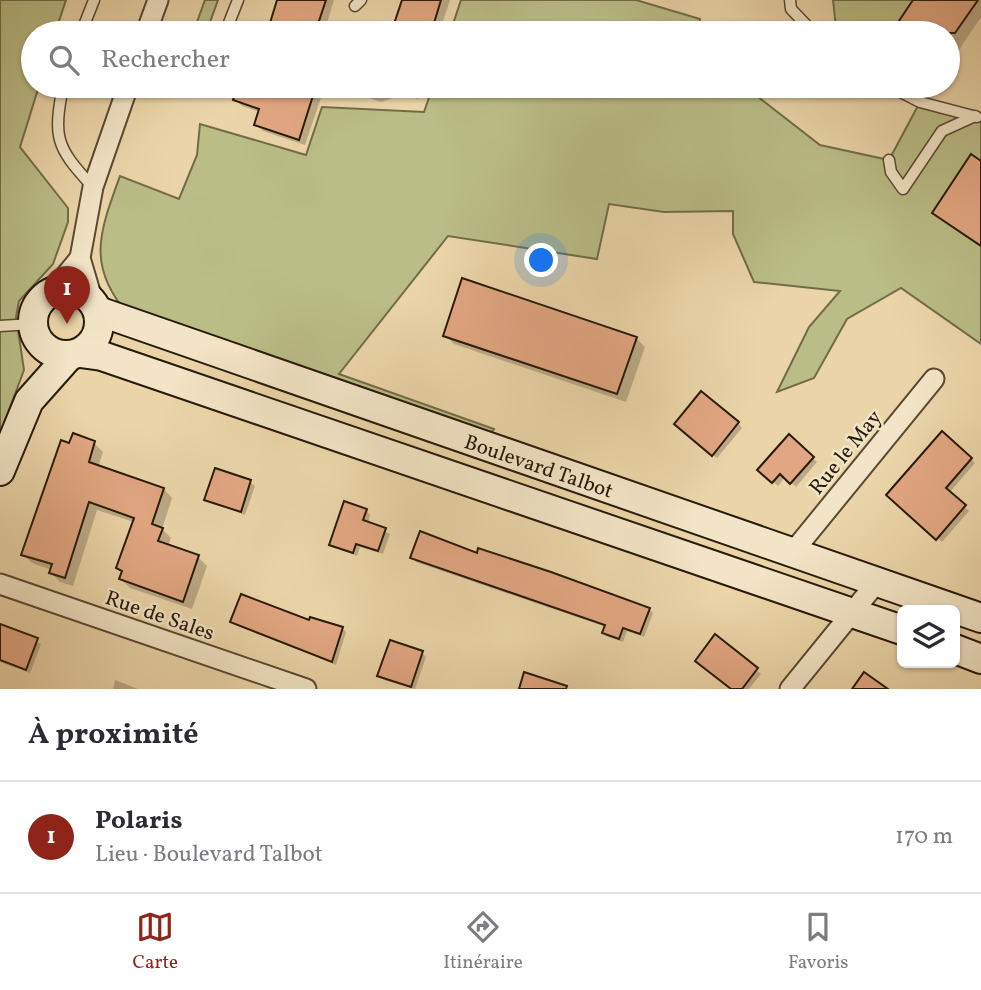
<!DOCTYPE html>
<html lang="fr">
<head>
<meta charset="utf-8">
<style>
	body { margin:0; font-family:Vollkorn,serif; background:#f2f2f3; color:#2b2b33 }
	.controls { position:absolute; right:21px; bottom:21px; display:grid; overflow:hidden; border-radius:10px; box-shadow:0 2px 5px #0004 }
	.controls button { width:63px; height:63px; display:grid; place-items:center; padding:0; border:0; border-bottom:2px solid #e1e1e2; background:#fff; color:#2b2b33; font:35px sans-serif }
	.you { position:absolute; left:542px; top:261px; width:24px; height:24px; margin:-18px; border:5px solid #fff; border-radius:50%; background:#1a73e8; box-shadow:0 0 0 10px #1a73e833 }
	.badge { display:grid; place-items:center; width:46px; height:46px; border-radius:50%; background:#8f2418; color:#fff; font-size:23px; font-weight:700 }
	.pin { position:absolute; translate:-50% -58px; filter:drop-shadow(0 2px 4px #0008) }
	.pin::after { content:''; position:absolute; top:37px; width:24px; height:21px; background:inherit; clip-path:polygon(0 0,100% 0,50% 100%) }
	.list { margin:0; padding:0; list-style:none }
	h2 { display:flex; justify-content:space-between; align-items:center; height:91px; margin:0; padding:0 28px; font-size:30px }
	h2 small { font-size:23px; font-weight:400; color:#7c7c81 }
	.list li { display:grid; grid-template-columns:46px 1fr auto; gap:21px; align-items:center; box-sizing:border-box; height:112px; padding:0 28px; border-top:2px solid #e1e1e2 }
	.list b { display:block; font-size:26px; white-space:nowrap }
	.list p { margin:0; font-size:23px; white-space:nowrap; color:#7c7c81 }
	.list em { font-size:23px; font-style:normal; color:#7c7c81 }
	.icon { flex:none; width:38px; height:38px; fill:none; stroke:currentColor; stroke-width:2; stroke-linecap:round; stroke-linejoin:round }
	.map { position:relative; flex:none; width:981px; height:689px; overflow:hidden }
	.search { position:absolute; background:#fff; box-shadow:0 2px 5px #0004; left:21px; right:21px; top:21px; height:77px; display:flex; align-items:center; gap:18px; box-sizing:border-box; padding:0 24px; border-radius:38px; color:#7c7c81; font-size:26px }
	.sheet { height:203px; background:#fff }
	nav { display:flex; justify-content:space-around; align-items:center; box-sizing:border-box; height:98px; border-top:2px solid #e1e1e2; background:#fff; font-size:19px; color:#7c7c81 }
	nav a { display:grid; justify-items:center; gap:4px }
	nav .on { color:#8f2418 }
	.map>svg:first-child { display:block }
</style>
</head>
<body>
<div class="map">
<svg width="981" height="689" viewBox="0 0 981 689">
	<rect width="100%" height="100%" fill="#ebd5a8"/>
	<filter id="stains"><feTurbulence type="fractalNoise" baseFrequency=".00286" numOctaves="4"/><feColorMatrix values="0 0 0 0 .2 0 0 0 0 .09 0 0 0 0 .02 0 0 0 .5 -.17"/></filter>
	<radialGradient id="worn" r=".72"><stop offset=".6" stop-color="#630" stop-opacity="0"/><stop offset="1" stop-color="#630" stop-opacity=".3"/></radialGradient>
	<g fill="#babd86" stroke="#716c48" stroke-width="2">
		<polygon points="0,0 66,0 55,33 33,33 33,86 39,86 20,147 68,208 68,222 53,264 19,301 16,317 24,370 0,434"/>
		<polygon points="205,0 218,0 206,33 193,33"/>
		<polygon points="461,0 636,0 700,19 698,33 450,33"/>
		<polygon points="833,0 913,0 891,33 847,33 836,27"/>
		<path d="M433,86H744L820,145L889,160L920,102L981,118V344L901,288L847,319L814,378L777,392L809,327L840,291L754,282L733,234V211L664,212L609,204L597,259L448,236L339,374L494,429L486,440L127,313C86,265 100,231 120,176L179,199L197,155L200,124L306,155L322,107L424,112Z"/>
	</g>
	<g fill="#0003">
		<polygon points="279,0 334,0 324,33 268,33"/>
		<polygon points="404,0 450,0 439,33 393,33"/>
		<polygon points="916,0 981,0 981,17 948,66 948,33 893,33"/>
		<polygon points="247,29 261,33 246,33"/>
		<polygon points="240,86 325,86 305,145 263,131 256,124 260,112 242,106 235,99"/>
		<polygon points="333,86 422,86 418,99 405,94 381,102"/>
		<polygon points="981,163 981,246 934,213"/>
		<polygon points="445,335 636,338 645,347 626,402 454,344"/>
		<polygon points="738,423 742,428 717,458 680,429"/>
		<polygon points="942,433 975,463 949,493 969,511 942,542 892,499"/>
		<polygon points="789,437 817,462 796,487 785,477 778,486 760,470"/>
		<polygon points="94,443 103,452 98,467 164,489 172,498 162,529 171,538 168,546 198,557 207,566 192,609 130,588 121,579 123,573 118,568 134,522 97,510 73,586 60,582 51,573 52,570 32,563 23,554 70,446"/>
		<polygon points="250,482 255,486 245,515 206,499"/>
		<polygon points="366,510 370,515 368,523 390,534 383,554 360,547 357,556 336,548 331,544"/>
		<polygon points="478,555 649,609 653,613 644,637 627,631 623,642 608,637 604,633 606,627 416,562 412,557"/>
		<polygon points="232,622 310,622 342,628 346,632 336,665"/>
		<polygon points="0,626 41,644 30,673 0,662"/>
		<polygon points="715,637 761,674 749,689 732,689"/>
		<polygon points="422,653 426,657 415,689 384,680 379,676"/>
		<polygon points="115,680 138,689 113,689"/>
	</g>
	<g fill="#e2a782" stroke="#281a0a" stroke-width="2">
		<polygon points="277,0 326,0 315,33 267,33"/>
		<polygon points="402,0 441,0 431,33 391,33"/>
		<polygon points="913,0 978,0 955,33 891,33"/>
		<polygon points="238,86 316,86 299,140 254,125 259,109 233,100"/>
		<polygon points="971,154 981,161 981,246 932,213"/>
		<polygon points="462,278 637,337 617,394 443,336"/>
		<polygon points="701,391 739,422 712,456 674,424"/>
		<polygon points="942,431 972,458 946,488 966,505 936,540 886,495"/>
		<polygon points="73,433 95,441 89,462 164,488 152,524 163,528 158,541 199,555 183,602 119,579 122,571 116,568 134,518 89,502 65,578 49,573 52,564 21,555 61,440 69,443"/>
		<polygon points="789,434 814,457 790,484 780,474 772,483 757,470"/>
		<polygon points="215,468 251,480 241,512 204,500"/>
		<polygon points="344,501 367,509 363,520 386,528 378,551 356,544 353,553 329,545"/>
		<polygon points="420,531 477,553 478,548 551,572 650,608 640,634 623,628 619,639 602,633 605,625 410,558"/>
		<polygon points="241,594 309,620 310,617 343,627 332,662 230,622"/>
		<polygon points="0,624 38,638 26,670 0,660"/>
		<polygon points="715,634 758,668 742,689 731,689 695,661"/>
		<polygon points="390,640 423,651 411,687 377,676"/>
		<polygon points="524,672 567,686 566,689 519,689"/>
		<polygon points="864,672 888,689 852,689"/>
	</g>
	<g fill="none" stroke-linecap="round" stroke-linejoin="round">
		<defs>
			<g id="lane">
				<polyline points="790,0 791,9 814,33"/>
				<polyline points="355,6 361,0"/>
				<polyline points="81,33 94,0"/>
				<polyline points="225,33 238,0"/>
				<path d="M63,86C53,138 56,147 92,186"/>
				<polyline points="185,86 199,86"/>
				<polyline points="889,86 920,102 977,117"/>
				<polyline points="889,160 891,172 903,189 942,131 975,116"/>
				<polyline points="0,326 32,324"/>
			</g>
			<g id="street">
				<polyline points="146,33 158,0"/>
				<polyline points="52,292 80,258"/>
				<polyline points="93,302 80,258 93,187 128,86"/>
				<polyline points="792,553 934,379"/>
				<polyline points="0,584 306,689"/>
				<polyline points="790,689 877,582"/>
			</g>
			<g id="secondary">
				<circle cx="66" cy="322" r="33"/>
				<polyline points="98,311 981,618"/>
				<polyline points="80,353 102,356 902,630"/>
				<polyline points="0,471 29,401 69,356"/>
				<polyline points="955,649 981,659"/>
			</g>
		</defs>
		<use href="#lane" stroke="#594932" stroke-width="13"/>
		<use href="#street" stroke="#594932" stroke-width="23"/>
		<use href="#secondary" stroke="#281a0a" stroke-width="32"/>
		<use href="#lane" stroke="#f2e4c6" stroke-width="10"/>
		<use href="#street" stroke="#f2e4c6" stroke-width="19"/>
		<use href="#secondary" stroke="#f2e4c6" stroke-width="28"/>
	</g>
	<g text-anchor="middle" stroke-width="5" stroke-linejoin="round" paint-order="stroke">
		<g font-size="21" fill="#281a0a" stroke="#f2e4c6">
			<text transform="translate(845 452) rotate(-51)" y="7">Rue le May</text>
			<text transform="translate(539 466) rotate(19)" y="7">Boulevard Talbot</text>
			<text transform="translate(160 615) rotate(19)" y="7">Rue de Sales</text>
		</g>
	</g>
	<rect width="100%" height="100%" filter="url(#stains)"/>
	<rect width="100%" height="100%" fill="url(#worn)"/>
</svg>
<div class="controls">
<button><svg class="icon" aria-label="layers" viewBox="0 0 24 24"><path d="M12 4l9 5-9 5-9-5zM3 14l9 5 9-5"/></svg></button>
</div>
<div class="you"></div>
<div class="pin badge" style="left:67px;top:324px">1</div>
<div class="search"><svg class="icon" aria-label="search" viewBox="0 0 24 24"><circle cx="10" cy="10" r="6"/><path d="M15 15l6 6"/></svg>Rechercher</div>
</div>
<section class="sheet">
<h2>À proximité<small></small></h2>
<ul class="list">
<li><span class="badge">1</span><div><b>Polaris</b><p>Lieu · Boulevard Talbot</p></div><em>170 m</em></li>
</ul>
</section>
<nav>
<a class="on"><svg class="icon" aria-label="map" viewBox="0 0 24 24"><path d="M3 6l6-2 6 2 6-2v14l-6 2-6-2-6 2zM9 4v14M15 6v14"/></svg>Carte</a>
<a><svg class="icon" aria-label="directions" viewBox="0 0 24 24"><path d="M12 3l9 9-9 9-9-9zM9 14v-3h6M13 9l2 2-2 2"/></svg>Itinéraire</a>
<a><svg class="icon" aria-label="saved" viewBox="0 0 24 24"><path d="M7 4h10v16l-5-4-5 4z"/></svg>Favoris</a>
</nav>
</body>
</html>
